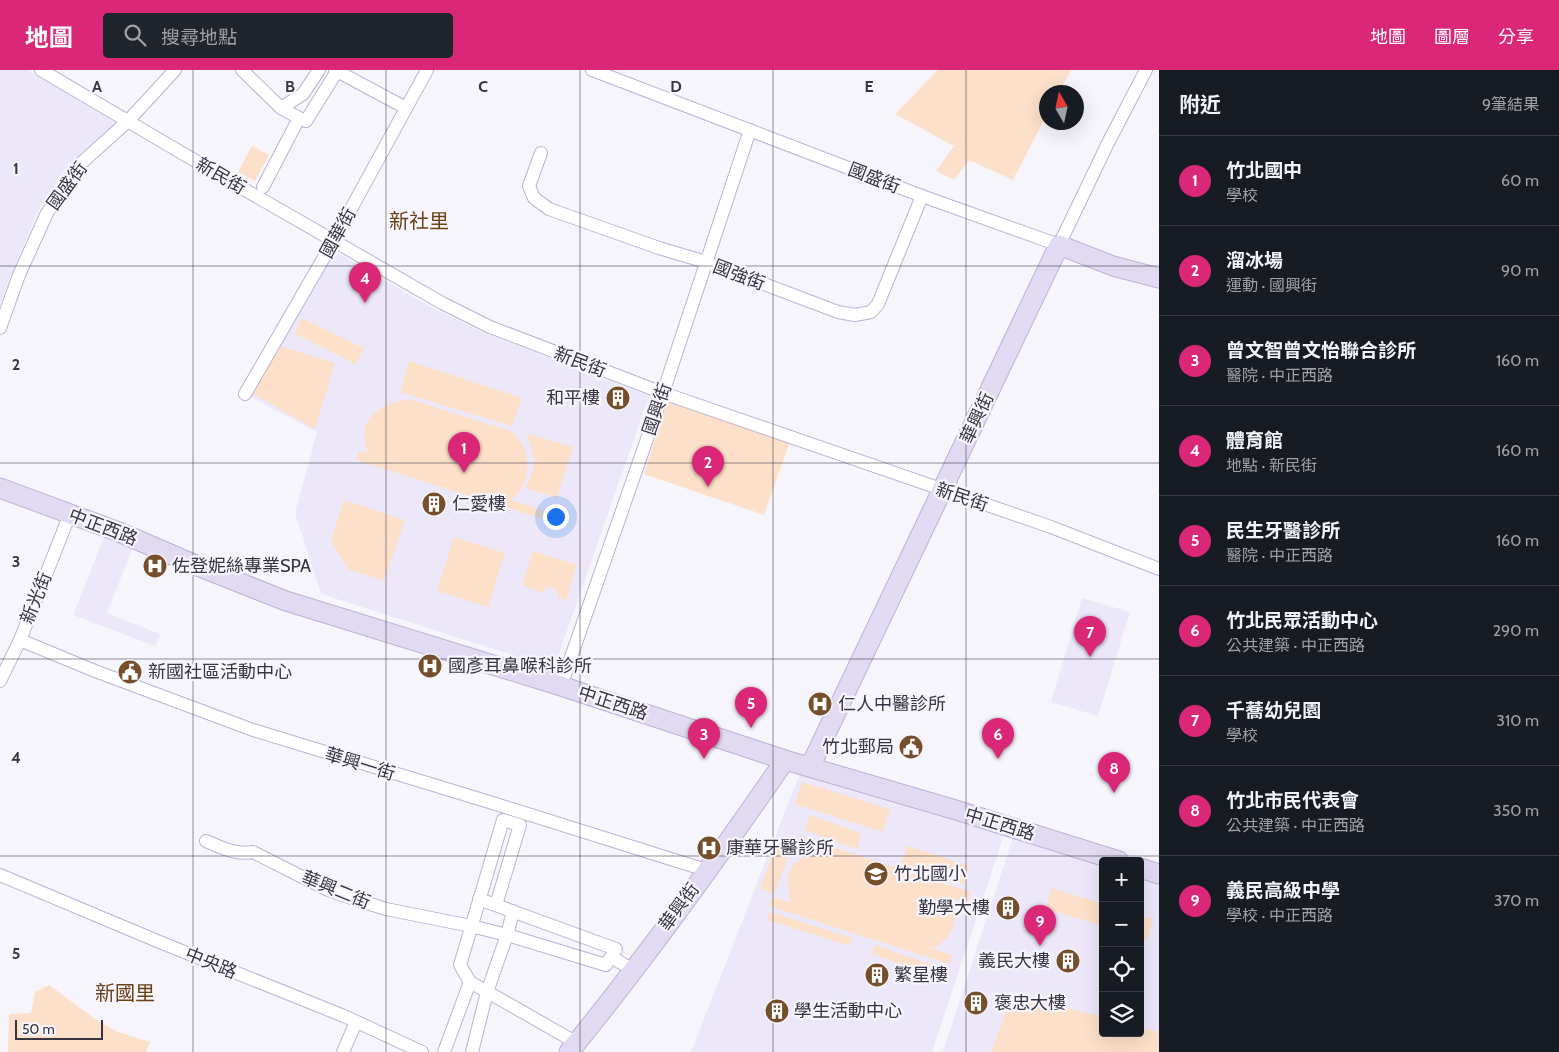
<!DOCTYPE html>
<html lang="zh-TW">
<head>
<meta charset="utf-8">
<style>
	body { margin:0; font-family:Cabin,"Noto Sans TC",sans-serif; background:#20242c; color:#f1f3f6 }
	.controls { position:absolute; right:15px; bottom:15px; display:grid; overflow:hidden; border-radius:5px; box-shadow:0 5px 20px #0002 }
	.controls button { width:45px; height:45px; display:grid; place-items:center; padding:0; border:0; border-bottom:1px solid #363941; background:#171b24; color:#f1f3f6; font:25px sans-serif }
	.compass { position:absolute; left:1039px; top:15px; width:45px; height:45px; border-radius:50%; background:#171b24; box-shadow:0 5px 20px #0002; rotate:351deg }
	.scale { position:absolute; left:15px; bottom:12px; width:88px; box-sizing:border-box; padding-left:5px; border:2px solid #383442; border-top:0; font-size:14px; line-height:18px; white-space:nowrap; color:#383442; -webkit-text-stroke:4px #f7f5fc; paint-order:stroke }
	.you { position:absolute; left:555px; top:446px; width:18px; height:18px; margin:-12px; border:4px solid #fff; border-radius:50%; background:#1a73e8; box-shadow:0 0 0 8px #1a73e833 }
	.badge { display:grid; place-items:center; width:32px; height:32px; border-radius:50%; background:#db2777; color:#fff; font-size:16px; font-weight:700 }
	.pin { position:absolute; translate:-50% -41px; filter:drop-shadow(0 1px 2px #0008) }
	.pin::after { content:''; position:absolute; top:26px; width:18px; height:15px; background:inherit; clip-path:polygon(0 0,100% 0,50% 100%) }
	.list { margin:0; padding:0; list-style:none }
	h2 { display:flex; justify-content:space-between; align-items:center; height:65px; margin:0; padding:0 20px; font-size:21px }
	h2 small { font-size:16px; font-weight:400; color:#9ea1a6 }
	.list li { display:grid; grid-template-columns:32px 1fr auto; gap:15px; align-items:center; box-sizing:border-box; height:90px; padding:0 20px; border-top:1px solid #363941 }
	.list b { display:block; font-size:19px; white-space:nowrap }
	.list p { margin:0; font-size:16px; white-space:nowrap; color:#9ea1a6 }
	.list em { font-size:16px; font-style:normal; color:#9ea1a6 }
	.icon { flex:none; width:28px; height:28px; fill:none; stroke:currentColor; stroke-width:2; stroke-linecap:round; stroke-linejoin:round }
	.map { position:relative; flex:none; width:1159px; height:982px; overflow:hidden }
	header { display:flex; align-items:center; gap:30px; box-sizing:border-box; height:70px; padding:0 25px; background:#db2777; color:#fff }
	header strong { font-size:24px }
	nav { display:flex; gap:28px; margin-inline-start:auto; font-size:18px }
	.search { width:350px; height:45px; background:#20242c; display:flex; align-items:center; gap:12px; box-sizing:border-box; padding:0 18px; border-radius:5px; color:#9ea1a6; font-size:19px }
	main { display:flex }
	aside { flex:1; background:#171b24 }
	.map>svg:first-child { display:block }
</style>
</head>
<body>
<header>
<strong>地圖</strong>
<div class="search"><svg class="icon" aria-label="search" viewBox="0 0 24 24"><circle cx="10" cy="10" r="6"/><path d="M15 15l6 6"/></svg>搜尋地點</div>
<nav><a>地圖</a><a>圖層</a><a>分享</a></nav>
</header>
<main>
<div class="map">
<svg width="1159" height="982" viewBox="0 0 1159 982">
	<rect width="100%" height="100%" fill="#f7f5fc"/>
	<g fill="#ece8f9">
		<polygon points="0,0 28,0 79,31 118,52 70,93 40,137 13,199 0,235"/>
		<polygon points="331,179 423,233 482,262 649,326 554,598 321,524 295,443 317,362 249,326"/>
		<polygon points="105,464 134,475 107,543 160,564 155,576 73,545"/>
		<polygon points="1082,528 1130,542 1098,646 1051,632"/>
		<polygon points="800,703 1004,765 932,982 691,982"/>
		<polygon points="1013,767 1103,794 1103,963 1140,963 1140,806 1159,812 1159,982 943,982"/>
	</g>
	<g fill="#fce0c9">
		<polygon points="938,0 1071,0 1059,22 1046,22 1046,46 1013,110 969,90 954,110 936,101 954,76 895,44"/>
		<polygon points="252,76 269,85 255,111 238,102"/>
		<polygon points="302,248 364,278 356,294 295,264"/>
		<polygon points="280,276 335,293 315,359 253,324"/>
		<polygon points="409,291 522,328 512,356 400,322"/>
		<path d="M409,329L511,361C533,377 533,414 511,430L548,442L546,450L356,390L359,381L368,383C355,348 378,335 409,329Z"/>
		<polygon points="668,330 790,371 764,445 644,404"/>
		<path d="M526,363L573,377L557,428L526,418C538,392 535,390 526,363Z"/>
		<polygon points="344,430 405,450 384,511 348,499 331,471"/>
		<polygon points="454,467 505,483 488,537 437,521"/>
		<polygon points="533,481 577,495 566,530 557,527 558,522 556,519 548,516 542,523 522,515"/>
		<polygon points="802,712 890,739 883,762 795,734"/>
		<polygon points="810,745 862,764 857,779 804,760"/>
		<path d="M799,766L971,822L967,833L952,828C958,852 955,865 933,879L952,885L949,894L769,836L772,827L791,833C789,819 783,800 798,791C802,788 808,787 813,785L795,778Z"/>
		<polygon points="776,776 790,782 774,824 760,818"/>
		<polygon points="907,776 969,796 964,814 901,794"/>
		<polygon points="1052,818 1103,834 1103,856 1046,839"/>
		<polygon points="770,842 852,868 850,876 767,850"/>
		<polygon points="1140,845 1153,849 1147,870 1140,868"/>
		<polygon points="875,875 950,901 947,910 872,884"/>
		<polygon points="49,915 98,951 118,962 150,972 146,982 8,982 9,944 31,943 35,922"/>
		<polygon points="1013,924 1103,947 1103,963 1140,963 1140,957 1159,962 1159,982 991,982"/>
	</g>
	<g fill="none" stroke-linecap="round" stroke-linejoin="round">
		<defs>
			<g id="street">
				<polyline points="41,0 221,106 442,233 490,257 663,323 1051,457 1159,499"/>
				<polyline points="242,0 281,38 299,48"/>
				<polyline points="335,0 406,38"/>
				<polyline points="592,0 922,126 1059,175 1108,73 1146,0"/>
				<polyline points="281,38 303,24 319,0"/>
				<polyline points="541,83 529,116 534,128 549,139 659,178 706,192 838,242 855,245 871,242 878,234 922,126"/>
				<polyline points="263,117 299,48 306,51 337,1"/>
				<polyline points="0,258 19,205 47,143 78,96 128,51 175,0"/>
				<polyline points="245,324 334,170 427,0"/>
				<polyline points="20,570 95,601 253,660 486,731 706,800"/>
				<polyline points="0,611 20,570 70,444"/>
				<polyline points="561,616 663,323 750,60"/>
				<path d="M206,771C222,778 236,785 253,782L328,820L354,829L386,839L471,856L507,865L606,895L616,879L479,829"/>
				<polyline points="0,805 162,873 344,946 422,982"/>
				<polyline points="496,835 520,755 503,750 460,895 470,912 577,973"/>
				<polyline points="611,887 633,900"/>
				<polyline points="343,982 356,952"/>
				<polyline points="444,982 470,912"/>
				<polyline points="472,982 487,922 507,865 513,841"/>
			</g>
			<g id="secondary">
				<polyline points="0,418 119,462 200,497 286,531 561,616 785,690 956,740 1119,791"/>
				<polyline points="810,697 1059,175 1113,196 1159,208"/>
				<polyline points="1140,798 1159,804"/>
				<path d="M569,982C646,888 717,789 785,690"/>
			</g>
		</defs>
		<use href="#street" stroke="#bbb2d4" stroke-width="14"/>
		<use href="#secondary" stroke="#bbb2d4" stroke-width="21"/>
		<use href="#street" stroke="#fff" stroke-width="12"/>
		<use href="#secondary" stroke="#e2daf2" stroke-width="19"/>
	</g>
	<path fill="none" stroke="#383442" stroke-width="1" stroke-opacity="0.55" d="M193,0V982M386,0V982M580,0V982M773,0V982M966,0V982M0,196H1159M0,393H1159M0,589H1159M0,786H1159"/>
	<defs>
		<symbol id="building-disc" viewBox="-11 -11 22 22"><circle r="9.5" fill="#754f2b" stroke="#f7f5fc"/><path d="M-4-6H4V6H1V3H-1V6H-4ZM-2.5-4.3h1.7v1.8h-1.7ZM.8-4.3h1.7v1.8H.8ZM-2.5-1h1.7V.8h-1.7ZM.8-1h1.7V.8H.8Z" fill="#fff"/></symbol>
		<symbol id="hospital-disc" viewBox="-11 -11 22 22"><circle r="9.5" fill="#754f2b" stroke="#f7f5fc"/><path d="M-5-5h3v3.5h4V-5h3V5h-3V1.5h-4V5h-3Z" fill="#fff"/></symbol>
		<symbol id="civic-disc" viewBox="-11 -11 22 22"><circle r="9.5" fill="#754f2b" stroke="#f7f5fc"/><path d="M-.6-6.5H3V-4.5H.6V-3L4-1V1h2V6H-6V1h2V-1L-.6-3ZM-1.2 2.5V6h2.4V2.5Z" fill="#fff"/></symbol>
		<symbol id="school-disc" viewBox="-11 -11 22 22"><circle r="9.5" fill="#754f2b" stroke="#f7f5fc"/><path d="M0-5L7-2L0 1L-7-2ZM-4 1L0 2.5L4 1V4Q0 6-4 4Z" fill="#fff"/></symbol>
	</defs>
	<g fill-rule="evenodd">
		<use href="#building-disc" x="604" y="314" width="28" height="28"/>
		<use href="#building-disc" x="420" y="420" width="28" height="28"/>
		<use href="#hospital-disc" x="141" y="482" width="28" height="28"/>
		<use href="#hospital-disc" x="416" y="582" width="28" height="28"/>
		<use href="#civic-disc" x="116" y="588" width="28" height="28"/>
		<use href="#hospital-disc" x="806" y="620" width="28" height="28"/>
		<use href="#civic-disc" x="897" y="663" width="28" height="28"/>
		<use href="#hospital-disc" x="695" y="764" width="28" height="28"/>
		<use href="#school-disc" x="862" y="790" width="28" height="28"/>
		<use href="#building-disc" x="994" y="824" width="28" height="28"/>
		<use href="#building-disc" x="1054" y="877" width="28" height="28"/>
		<use href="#building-disc" x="863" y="891" width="28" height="28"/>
		<use href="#building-disc" x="962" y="919" width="28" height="28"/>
		<use href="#building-disc" x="763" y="927" width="28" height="28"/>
	</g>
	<g text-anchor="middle" stroke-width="4.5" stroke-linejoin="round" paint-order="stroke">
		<g font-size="18" fill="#383442" stroke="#f7f5fc">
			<text transform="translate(221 106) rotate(30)" y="6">新民街</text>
			<text transform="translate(874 108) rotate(21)" y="6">國盛街</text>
			<text transform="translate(67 116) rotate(-54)" y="6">國盛街</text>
			<text transform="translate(338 163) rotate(-61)" y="6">國華街</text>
			<text transform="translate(739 205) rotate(21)" y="6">國強街</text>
			<text transform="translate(580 292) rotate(21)" y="6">新民街</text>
			<text transform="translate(657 339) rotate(-71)" y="6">國興街</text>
			<text transform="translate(977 348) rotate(-65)" y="6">華興街</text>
			<text transform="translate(962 427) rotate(19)" y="6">新民街</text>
			<text transform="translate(103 457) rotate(21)" y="6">中正西路</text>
			<text transform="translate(36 528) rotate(-68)" y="6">新光街</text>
			<text transform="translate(613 633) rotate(18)" y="6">中正西路</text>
			<text transform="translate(360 694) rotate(17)" y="6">華興一街</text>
			<text transform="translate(1000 754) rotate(17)" y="6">中正西路</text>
			<text transform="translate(336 820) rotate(22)" y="6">華興二街</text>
			<text transform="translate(679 837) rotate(-54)" y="6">華興街</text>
			<text transform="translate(211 893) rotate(22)" y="6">中央路</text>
		</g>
		<g font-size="18" fill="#383442" stroke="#f7f5fc" text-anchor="start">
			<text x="600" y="334" text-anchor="end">和平樓</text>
			<text x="452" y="440">仁愛樓</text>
			<text x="172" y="502">佐登妮絲專業SPA</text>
			<text x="448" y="602">國彥耳鼻喉科診所</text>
			<text x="148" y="608">新國社區活動中心</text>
			<text x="838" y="640">仁人中醫診所</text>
			<text x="894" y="683" text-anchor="end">竹北郵局</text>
			<text x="726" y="784">康華牙醫診所</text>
			<text x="894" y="810">竹北國小</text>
			<text x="990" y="844" text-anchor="end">勤學大樓</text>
			<text x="1050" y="897" text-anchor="end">義民大樓</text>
			<text x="894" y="911">繁星樓</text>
			<text x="994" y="939">褒忠大樓</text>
			<text x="794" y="947">學生活動中心</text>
		</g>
		<g font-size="20" fill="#6a4116" stroke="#f7f5fc">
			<text x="419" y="158">新社里</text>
			<text x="125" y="930">新國里</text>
		</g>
	</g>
	<g font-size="16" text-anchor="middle" font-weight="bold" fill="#383442" stroke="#f7f5fc" stroke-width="4.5" stroke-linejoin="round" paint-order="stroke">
		<text x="97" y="22">A</text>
		<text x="290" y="22">B</text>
		<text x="483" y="22">C</text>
		<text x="676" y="22">D</text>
		<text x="869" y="22">E</text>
		<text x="16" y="104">1</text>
		<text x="16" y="300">2</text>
		<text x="16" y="497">3</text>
		<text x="16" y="693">4</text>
		<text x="16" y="889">5</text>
	</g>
</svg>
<div class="controls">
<button>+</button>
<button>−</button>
<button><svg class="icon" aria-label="locate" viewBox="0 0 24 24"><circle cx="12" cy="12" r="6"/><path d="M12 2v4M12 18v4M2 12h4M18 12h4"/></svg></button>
<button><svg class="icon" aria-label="layers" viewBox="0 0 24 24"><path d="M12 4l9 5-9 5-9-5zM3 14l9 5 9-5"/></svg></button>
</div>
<svg class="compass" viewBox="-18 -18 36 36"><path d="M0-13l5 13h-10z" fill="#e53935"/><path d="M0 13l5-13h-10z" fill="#9ea1a6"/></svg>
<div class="scale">50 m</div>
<div class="you"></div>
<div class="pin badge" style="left:464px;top:403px">1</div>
<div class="pin badge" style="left:708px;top:417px">2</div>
<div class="pin badge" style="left:704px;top:689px">3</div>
<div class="pin badge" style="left:365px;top:233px">4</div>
<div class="pin badge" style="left:751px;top:658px">5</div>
<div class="pin badge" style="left:998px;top:689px">6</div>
<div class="pin badge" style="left:1090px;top:587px">7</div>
<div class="pin badge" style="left:1114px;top:723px">8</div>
<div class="pin badge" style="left:1040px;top:876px">9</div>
</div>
<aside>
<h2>附近<small>9筆結果</small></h2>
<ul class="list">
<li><span class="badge">1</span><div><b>竹北國中</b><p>學校</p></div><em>60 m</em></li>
<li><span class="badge">2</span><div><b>溜冰場</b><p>運動 · 國興街</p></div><em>90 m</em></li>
<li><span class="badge">3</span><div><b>曾文智曾文怡聯合診所</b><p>醫院 · 中正西路</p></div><em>160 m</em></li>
<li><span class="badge">4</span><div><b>體育館</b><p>地點 · 新民街</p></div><em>160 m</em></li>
<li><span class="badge">5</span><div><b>民生牙醫診所</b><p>醫院 · 中正西路</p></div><em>160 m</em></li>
<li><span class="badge">6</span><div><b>竹北民眾活動中心</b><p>公共建築 · 中正西路</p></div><em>290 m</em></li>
<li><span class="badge">7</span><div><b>千蕎幼兒園</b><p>學校</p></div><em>310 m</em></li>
<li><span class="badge">8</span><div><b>竹北市民代表會</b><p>公共建築 · 中正西路</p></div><em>350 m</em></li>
<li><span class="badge">9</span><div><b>義民高級中學</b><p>學校 · 中正西路</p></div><em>370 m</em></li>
</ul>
</aside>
</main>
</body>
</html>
